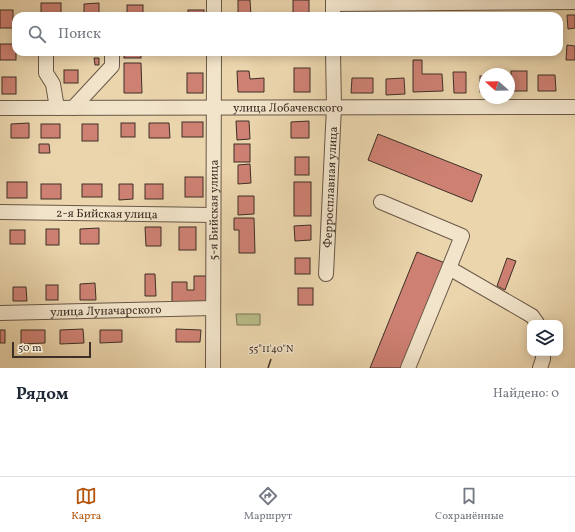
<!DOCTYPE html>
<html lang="ru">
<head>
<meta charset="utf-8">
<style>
	body { margin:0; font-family:Vollkorn,serif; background:#f6f6f7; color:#1f2937 }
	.controls { position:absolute; right:12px; bottom:12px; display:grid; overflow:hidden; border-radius:8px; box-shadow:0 2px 10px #0003 }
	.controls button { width:36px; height:36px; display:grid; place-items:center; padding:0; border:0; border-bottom:1px solid #e0e1e3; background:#fff; color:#1f2937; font:20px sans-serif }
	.compass { position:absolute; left:479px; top:68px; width:36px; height:36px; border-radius:50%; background:#fff; box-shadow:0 2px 10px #0003; rotate:290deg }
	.scale { position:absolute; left:12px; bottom:10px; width:79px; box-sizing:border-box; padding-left:4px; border:2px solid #3e2f26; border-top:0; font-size:11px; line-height:14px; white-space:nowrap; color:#3e2f26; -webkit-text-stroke:3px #f2e4ca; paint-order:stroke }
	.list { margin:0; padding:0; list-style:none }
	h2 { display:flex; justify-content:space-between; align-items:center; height:52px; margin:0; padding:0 16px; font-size:17px }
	h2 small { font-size:13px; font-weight:400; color:#747a83 }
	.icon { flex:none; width:22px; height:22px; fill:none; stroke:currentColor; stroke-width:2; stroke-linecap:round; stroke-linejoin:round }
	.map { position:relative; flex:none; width:575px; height:368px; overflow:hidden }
	.search { position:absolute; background:#fff; box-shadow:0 2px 10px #0003; left:12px; right:12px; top:12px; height:44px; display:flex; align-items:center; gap:10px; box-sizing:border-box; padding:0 14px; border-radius:12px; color:#747a83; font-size:15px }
	.sheet { height:108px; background:#fff }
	nav { display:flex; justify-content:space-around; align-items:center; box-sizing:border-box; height:56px; border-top:1px solid #e0e1e3; background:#fff; font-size:11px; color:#747a83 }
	nav a { display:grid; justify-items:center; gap:2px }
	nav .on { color:#b45309 }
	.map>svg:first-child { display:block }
</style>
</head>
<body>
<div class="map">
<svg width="575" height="368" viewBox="0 0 575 368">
	<rect width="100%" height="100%" fill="#ebd5ad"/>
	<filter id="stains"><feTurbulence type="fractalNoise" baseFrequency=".005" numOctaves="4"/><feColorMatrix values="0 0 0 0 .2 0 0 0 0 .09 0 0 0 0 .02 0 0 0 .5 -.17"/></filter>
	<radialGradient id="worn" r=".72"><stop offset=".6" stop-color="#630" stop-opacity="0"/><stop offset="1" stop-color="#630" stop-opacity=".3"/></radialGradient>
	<polygon fill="#b8bd89" stroke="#7b7658" points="236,314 260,314 260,325 237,325"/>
	<g fill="#ce8173" stroke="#3e2f26">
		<polygon points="238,0 250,0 251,16 238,16"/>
		<rect x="293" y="0" width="16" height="16"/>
		<rect x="41" y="3" width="20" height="13"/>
		<polygon points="99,3 99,16 84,16 84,4"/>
		<rect x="127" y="5" width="16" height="11"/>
		<rect x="0" y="10" width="13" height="18"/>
		<rect x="188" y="10" width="16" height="6"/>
		<rect x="532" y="14" width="21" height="2"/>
		<polygon points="567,15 575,15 575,28 568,29"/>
		<rect x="0" y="44" width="16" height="16"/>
		<polygon points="567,45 575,46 575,60 566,60"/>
		<rect x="124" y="52" width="17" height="6"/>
		<polygon points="94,58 99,58 99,65 95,65"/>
		<polygon points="413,60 422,60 422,74 442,74 443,91 413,92"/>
		<polygon points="124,63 141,63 142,93 124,93"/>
		<rect x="294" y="68" width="16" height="24"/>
		<rect x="64" y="70" width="14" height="13"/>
		<polygon points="237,71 249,71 250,79 264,78 264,92 238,92"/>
		<rect x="511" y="71" width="16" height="20"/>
		<polygon points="453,72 466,72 466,93 454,93"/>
		<rect x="187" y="73" width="16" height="20"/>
		<polygon points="538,75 555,75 556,91 538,91"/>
		<rect x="480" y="76" width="5" height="16"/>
		<rect x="2" y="77" width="14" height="17"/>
		<polygon points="352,78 373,78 373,93 351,93"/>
		<polygon points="404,78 405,94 386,95 386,79"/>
		<polygon points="236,121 249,121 250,139 237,140"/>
		<polygon points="309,121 309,138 291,138 291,122"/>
		<rect x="182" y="122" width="21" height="15"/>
		<polygon points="29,123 29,138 11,138 11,124"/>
		<rect x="121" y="123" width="14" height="14"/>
		<polygon points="149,123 169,123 170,138 149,138"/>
		<rect x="41" y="124" width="19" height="14"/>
		<rect x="82" y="124" width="16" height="17"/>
		<polygon points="378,134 482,175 472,202 368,160"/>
		<polygon points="39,144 49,144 50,153 39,153"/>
		<rect x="234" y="144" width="16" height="18"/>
		<rect x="295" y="157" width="14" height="18"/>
		<polygon points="250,164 251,183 238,184 238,165"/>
		<rect x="185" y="177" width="18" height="20"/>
		<rect x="7" y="182" width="20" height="16"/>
		<rect x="294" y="182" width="17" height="34"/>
		<rect x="41" y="184" width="20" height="15"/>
		<rect x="82" y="184" width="20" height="13"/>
		<polygon points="119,184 133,184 133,199 119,200"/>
		<rect x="145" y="184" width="18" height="15"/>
		<polygon points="238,196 254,196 254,214 238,215"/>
		<polygon points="234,218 254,218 255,253 239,253 239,230 234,230"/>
		<polygon points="311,225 311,240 295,241 294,226"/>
		<polygon points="145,227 161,227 161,246 146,246"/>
		<rect x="179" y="227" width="17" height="23"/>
		<polygon points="99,228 99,244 80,244 80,229"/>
		<rect x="46" y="229" width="13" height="16"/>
		<rect x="10" y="230" width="15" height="14"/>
		<polygon points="417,252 445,263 403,368 370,368"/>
		<rect x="295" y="258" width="15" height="16"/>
		<polygon points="507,258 516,261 505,290 497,286"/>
		<polygon points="145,274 155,274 156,296 145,296"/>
		<polygon points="194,276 207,276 208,302 172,303 172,282 187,282 187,290 194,290"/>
		<polygon points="95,283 96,300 80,300 80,284"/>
		<rect x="46" y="285" width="12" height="15"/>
		<polygon points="13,287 26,287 27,301 13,301"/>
		<rect x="298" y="288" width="15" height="17"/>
		<polygon points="83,329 84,343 60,344 60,330"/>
		<polygon points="176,329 201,330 200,342 176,342"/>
		<rect x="0" y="330" width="5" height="13"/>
		<polygon points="21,330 45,330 45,343 21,344"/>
		<polygon points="100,330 122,330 122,342 100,343"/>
	</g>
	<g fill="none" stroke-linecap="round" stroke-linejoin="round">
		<defs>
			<g id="minor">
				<polyline points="333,0 333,16"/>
				<polyline points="333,4 575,2"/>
				<polyline points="214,16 214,0"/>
				<polyline points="46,52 46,73 53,84 57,108"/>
				<path id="s1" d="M0,108L575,107"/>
				<polyline points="73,108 112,66 112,52"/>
				<polyline points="381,202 462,236 449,268 532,316 537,323"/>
				<path id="s2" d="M0,212L213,215"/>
				<path id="s3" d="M326,274L334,107L333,52"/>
				<path id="s4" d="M0,313L213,308"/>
				<path id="s5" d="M213,368L214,52"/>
				<polyline points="408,368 449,268"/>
				<polyline points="540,368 543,359 543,353"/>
			</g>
		</defs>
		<use href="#minor" stroke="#695848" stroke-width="16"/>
		<use href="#minor" stroke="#f2e4ca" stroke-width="14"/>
	</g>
	<path fill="none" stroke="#3e2f26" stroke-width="1.5" d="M268,368L271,359"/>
	<g text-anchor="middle" stroke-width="3" stroke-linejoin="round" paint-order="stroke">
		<g font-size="12" fill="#3e2f26" stroke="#f2e4ca">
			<text dy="4" stroke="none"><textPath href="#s1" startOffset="288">улица Лобачевского</textPath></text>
			<text dy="4" stroke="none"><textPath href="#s3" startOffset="87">Ферросплавная улица</textPath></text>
			<text dy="4" stroke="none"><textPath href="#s5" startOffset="158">5-я Бийская улица</textPath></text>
			<text dy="4" stroke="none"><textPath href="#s2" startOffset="107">2-я Бийская улица</textPath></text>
			<text dy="4" stroke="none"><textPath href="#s4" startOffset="106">улица Луначарского</textPath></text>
		</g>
	</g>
	<g font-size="10" text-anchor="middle" fill="#3e2f26" stroke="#f2e4ca" stroke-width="3" stroke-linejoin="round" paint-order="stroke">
		<text x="271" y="352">55°11'40"N</text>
	</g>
	<rect width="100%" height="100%" filter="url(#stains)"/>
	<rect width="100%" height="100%" fill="url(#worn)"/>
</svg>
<div class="controls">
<button><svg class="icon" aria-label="layers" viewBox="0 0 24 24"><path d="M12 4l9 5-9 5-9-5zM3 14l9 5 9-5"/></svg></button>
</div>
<svg class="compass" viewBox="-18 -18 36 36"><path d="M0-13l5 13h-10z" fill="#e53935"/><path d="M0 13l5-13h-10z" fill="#747a83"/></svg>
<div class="scale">50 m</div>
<div class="search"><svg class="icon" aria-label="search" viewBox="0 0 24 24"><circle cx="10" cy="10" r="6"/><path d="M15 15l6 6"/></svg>Поиск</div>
</div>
<section class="sheet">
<h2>Рядом<small>Найдено: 0</small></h2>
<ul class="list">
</ul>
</section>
<nav>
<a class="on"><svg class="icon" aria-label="map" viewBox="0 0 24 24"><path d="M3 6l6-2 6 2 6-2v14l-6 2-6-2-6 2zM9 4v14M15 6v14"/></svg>Карта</a>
<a><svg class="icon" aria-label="directions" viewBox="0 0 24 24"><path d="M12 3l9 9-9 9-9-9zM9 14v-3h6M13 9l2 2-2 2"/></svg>Маршрут</a>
<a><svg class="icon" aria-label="saved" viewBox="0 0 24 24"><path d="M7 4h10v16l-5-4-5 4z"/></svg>Сохранённые</a>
</nav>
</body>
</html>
